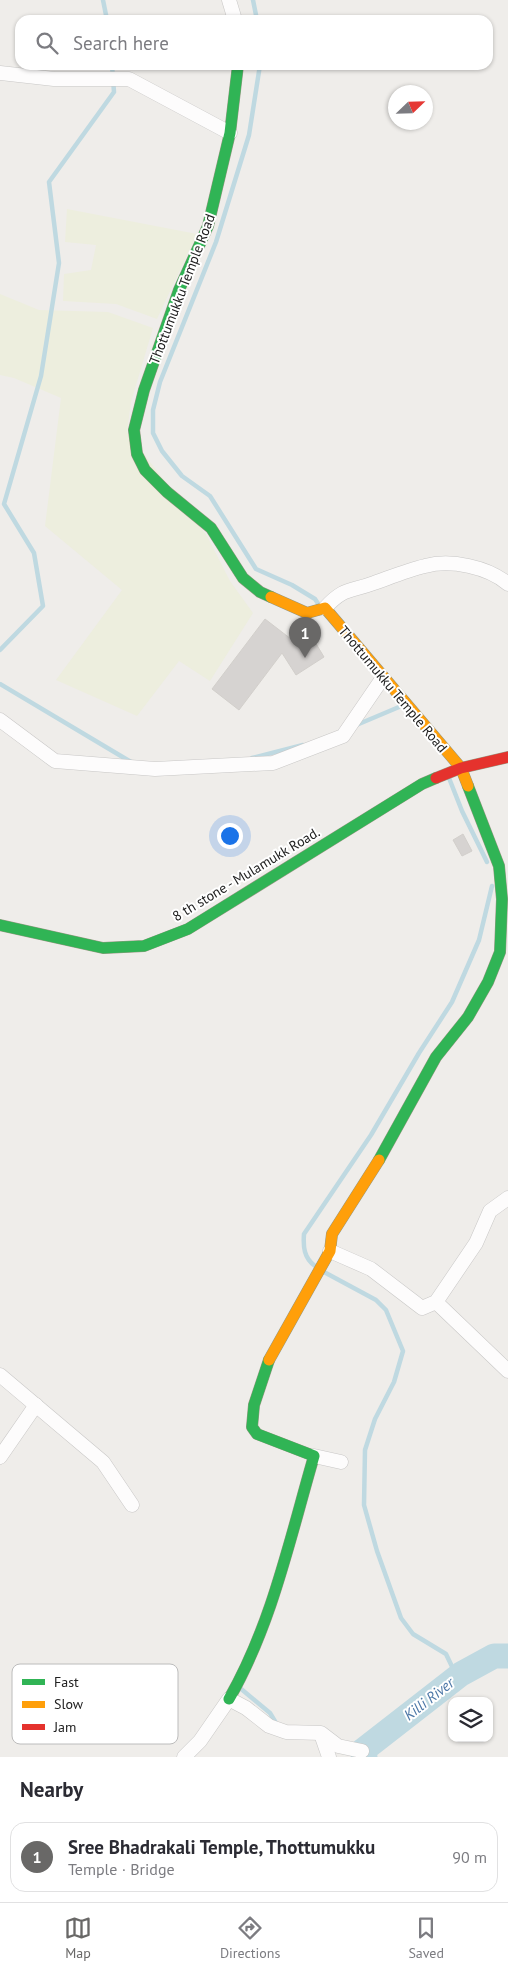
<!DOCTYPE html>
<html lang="en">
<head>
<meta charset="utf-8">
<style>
	body { margin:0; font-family:"PT Sans",sans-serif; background:#f2f2f3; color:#2b2b33 }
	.controls { position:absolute; right:15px; bottom:15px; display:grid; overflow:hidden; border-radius:10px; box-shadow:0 1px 4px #0004 }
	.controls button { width:45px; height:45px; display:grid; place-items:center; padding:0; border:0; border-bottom:1px solid #e1e1e2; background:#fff; color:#2b2b33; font:25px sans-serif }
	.compass { position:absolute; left:388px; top:85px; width:45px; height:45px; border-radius:50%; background:#fff; box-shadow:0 1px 4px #0004; rotate:67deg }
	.you { position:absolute; left:229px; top:835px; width:18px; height:18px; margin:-12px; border:4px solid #fff; border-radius:50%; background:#1a73e8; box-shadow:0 0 0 8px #1a73e833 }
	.badge { display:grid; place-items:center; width:32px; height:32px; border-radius:50%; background:#696867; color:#fff; font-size:16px; font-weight:700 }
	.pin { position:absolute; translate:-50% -41px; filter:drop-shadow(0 1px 2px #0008) }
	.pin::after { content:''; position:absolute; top:26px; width:18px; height:15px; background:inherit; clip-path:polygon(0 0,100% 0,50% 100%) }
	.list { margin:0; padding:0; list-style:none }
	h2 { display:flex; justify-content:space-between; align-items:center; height:65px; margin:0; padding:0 20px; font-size:21px }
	h2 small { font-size:16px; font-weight:400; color:#7c7c81 }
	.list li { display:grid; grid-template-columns:32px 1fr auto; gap:15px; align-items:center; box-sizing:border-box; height:70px; margin:0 10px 10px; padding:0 10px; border:1px solid #e1e1e2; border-radius:15px }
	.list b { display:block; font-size:19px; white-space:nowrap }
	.list p { margin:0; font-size:16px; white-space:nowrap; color:#7c7c81 }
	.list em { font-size:16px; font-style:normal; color:#7c7c81 }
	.icon { flex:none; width:28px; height:28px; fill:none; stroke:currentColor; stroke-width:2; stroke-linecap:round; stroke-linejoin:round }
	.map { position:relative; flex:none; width:508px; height:1757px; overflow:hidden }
	.search { position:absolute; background:#fff; box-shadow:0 1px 4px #0004; left:15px; right:15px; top:15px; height:55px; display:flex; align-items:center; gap:12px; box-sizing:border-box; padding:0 18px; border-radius:15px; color:#7c7c81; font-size:19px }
	.sheet { height:145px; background:#fff }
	nav { display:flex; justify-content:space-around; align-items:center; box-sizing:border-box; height:70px; border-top:1px solid #e1e1e2; background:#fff; font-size:14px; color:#7c7c81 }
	nav a { display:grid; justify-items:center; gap:2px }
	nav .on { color:#696867 }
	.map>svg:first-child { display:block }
</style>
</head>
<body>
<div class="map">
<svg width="508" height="1757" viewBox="0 0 508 1757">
	<rect width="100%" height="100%" fill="#efedea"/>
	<g fill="#edeede">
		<polygon points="67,209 197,234 157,319 116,304 63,301 64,274 91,270 96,245 65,242"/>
		<polygon points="0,294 39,310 108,312 153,328 131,402 127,432 207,536 230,581 253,613 210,681 179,661 137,716 56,680 122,590 45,526 61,398 14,378 0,375"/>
	</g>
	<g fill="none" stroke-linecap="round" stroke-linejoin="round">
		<g stroke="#bfd9e1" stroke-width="4.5">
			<polyline points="103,0 107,20"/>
			<polyline points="253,0 257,20"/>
			<polyline points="260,65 249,135 216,242 160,382 153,410 153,433 162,451 182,476 210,496 256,569 292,585 315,599 319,605"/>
			<polyline points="0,650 43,606 34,553 4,504 41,376 59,263 49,182 114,92 112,65"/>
			<polyline points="0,684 131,762"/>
			<polyline points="354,726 399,707"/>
			<polyline points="252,758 303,745"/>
			<polyline points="449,778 462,811 487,862"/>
			<path d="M315,1266C304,1258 303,1247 304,1234L371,1135L419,1053L452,1002L479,940L492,886"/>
			<polyline points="324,1272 376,1300 386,1310 403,1351 394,1382 375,1419 365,1450 364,1505 377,1551 401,1618 413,1634 446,1654 457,1677"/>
			<polyline points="240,1688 270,1713 276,1723"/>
		</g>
		<polyline stroke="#bfd9e1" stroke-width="25" points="365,1757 362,1751 461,1674 494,1656 508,1656"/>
	</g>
	<g fill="#d6d3d1" stroke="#d2cfcb">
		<polygon points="265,619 304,649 315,642 324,657 296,675 282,653 239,710 212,689"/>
		<polygon points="463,834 472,851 462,856 453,840"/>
	</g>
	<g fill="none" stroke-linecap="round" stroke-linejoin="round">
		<defs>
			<g id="street">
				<polyline points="229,0 235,20"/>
				<polyline points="0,73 54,79 129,79 230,133"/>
				<path d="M325,608C344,587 350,592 374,583C391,577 408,570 425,566C451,559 488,567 508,584"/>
				<polyline points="0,720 55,761 155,769 273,763 343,736 382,679"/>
				<polyline points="330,1251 371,1269 422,1308 436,1302 476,1243 490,1211 508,1198"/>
				<polyline points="436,1302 508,1371"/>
				<polyline points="0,1375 103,1462 132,1505"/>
				<polyline points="314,1456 341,1462"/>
				<polyline points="0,1457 36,1405"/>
				<polyline points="321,1734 329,1757"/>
				<polyline points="184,1757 200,1741 229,1699 246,1708 269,1726 286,1732 321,1733 338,1746 362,1751"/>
			</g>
			<g id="fast">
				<polyline points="238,65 230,133 208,226 179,290 144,390 134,430 137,454 145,470 167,492 211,528 243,578 260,592 271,597"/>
				<polyline points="0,925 103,948 144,946 188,929 422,784 436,778"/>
				<polyline points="379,1160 436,1057 468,1017 488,982 500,952 502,899 499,866 468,786"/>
				<path d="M229,1699C272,1624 290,1538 314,1456L257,1434L252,1427L254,1405L269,1360"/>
			</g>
			<g id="slow">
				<polyline points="271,597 307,613 325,608 461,768 468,786"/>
				<polyline points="269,1360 330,1251 332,1234 379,1160"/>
			</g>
			<polyline id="jam" points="436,778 461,768 508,757"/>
		</defs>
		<use href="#street" stroke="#c8c7c6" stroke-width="15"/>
		<use href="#fast" stroke="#969882" stroke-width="12"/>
		<use href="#slow" stroke="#969882" stroke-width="12"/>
		<use href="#jam" stroke="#969882" stroke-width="12"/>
		<use href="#street" stroke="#fdfcfc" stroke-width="14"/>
		<use href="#fast" stroke="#30b455" stroke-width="11"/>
		<use href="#slow" stroke="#ff9f0a" stroke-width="11"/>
		<use href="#jam" stroke="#e5322d" stroke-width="11"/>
	</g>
	<g text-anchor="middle" stroke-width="4" stroke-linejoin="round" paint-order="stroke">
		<g font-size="14" fill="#212121" stroke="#fff">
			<text transform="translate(182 289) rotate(-69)" y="5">Thottumukku Temple Road</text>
			<text transform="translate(393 689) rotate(50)" y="5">Thottumukku Temple Road</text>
			<text transform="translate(246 874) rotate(-31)" y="5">8 th stone - Mulamukk Road.</text>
		</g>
		<g font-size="15" font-style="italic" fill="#4c77a7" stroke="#fff">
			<text transform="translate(429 1699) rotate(-38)" y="5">Killi River</text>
		</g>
	</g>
	<rect x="12" y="1664" width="166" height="80" rx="8" fill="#fff" stroke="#bcbcbc" stroke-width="1"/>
	<rect x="22" y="1679" width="23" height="6" fill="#30b455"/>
	<rect x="22" y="1701" width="23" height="7" fill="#ff9f0a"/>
	<rect x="22" y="1724" width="23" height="6" fill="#e5322d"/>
	<g font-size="14" fill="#212121">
		<text x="54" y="1687">Fast</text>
		<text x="54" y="1709">Slow</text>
		<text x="54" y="1732">Jam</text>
	</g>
</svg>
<div class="controls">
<button><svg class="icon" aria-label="layers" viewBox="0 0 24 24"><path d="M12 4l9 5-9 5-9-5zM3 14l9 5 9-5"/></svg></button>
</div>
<svg class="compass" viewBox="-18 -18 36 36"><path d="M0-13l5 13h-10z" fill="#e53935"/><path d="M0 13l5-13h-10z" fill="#7c7c81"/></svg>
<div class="you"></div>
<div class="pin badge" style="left:305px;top:658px">1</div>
<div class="search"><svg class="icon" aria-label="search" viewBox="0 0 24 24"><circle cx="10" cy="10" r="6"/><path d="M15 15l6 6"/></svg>Search here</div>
</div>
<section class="sheet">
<h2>Nearby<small></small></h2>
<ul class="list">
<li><span class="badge">1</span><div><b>Sree Bhadrakali Temple, Thottumukku</b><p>Temple · Bridge</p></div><em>90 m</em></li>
</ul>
</section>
<nav>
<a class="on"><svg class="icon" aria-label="map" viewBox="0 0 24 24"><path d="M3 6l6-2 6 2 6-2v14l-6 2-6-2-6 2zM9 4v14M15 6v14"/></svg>Map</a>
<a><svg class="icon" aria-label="directions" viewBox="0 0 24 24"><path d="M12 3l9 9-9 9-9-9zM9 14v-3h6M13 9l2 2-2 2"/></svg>Directions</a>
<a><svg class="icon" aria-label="saved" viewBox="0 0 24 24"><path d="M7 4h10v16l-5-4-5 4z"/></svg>Saved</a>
</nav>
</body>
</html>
